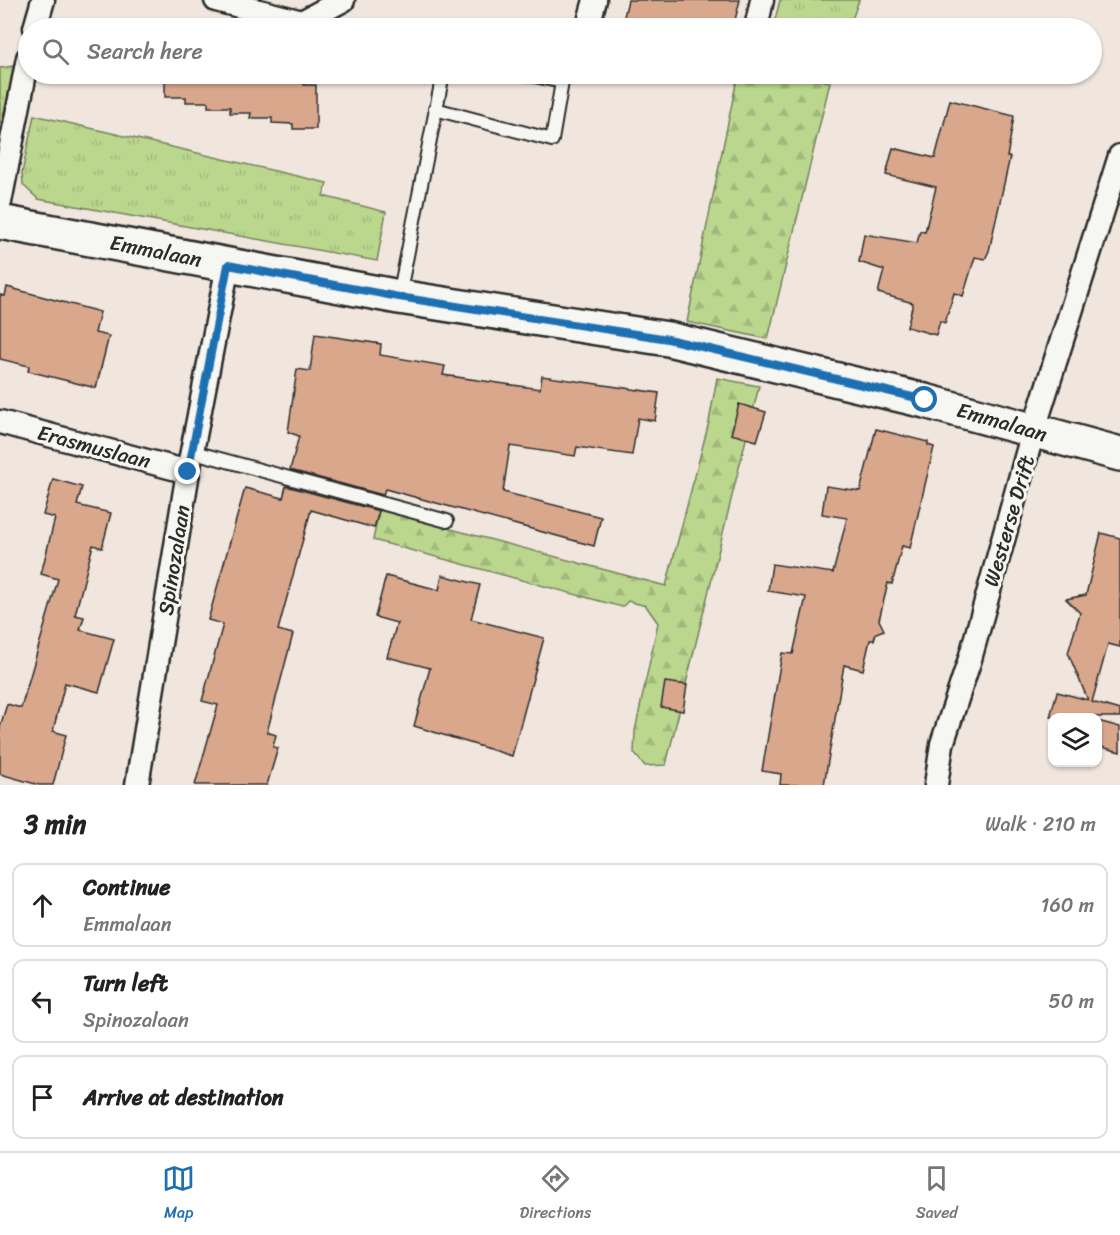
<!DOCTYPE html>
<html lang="en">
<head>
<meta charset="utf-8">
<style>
	body { margin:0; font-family:Sriracha,sans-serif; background:#f2f2f2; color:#222 }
	.controls { position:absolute; right:18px; bottom:18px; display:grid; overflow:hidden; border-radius:12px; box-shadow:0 2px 4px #0004 }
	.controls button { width:54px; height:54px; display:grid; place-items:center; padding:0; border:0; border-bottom:2px solid #e0e0e0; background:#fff; color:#222; font:30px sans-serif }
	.stop { position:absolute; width:18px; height:18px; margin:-14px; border:4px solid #1f6fb2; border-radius:50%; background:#fff }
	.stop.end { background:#1f6fb2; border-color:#fff; box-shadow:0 2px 6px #0008 }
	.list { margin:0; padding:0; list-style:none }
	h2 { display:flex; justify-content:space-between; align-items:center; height:78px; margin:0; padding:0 24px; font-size:26px }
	h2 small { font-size:20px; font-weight:400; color:#767676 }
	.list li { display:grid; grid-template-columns:39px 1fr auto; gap:18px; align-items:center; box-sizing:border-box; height:84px; margin:0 12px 12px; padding:0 12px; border:2px solid #e0e0e0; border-radius:12px }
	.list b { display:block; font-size:22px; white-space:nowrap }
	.list p { margin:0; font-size:20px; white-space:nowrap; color:#767676 }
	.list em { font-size:20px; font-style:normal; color:#767676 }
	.icon { flex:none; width:33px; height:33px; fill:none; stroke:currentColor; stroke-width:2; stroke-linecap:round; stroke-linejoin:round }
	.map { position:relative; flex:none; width:1120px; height:785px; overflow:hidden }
	.search { position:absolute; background:#fff; box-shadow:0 2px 4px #0004; left:18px; right:18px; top:18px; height:66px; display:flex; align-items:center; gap:15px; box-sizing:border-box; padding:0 21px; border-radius:33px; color:#767676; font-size:22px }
	.sheet { height:366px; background:#fff }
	nav { display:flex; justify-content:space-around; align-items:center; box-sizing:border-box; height:84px; border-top:2px solid #e0e0e0; background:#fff; font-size:16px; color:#767676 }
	nav a { display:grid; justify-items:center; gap:3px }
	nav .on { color:#1f6fb2 }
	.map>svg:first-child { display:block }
</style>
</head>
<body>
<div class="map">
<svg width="1120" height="785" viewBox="0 0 1120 785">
	<defs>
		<pattern id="grass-tufts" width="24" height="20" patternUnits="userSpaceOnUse" patternTransform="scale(1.5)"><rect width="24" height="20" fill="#bbd78e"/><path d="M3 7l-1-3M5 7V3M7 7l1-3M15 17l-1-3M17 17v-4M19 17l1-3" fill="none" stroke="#a1b97b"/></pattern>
		<pattern id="forest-firs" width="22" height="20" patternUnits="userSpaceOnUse" patternTransform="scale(1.5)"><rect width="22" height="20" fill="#bbd78e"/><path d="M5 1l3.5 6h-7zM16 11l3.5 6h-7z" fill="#a1b97b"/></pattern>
	</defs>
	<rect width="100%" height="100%" fill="#f0e6de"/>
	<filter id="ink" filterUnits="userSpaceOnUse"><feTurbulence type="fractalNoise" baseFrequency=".0167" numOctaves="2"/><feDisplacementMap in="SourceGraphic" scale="12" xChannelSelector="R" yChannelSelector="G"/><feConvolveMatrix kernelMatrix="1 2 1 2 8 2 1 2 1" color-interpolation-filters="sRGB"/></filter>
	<g filter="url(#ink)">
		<g fill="url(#grass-tufts)" stroke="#73815c" stroke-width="1.5">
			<polygon points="780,0 859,0 849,28 773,28"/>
			<polygon points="15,66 0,130 0,68"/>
			<polygon points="34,115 327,183 323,196 386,212 377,261 38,199 23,185 22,173"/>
		</g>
		<g fill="url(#forest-firs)" stroke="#73815c" stroke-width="1.5">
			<polygon points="738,74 794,74 830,82 768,339 687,322"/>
			<polygon points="717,378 759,386 666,765 645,766 634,753 635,731 658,623 646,606 628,601 622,607 373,540 379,510 666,586 709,422"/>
		</g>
		<g fill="#d9a78c" stroke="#2b2b2b" stroke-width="1.5">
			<polygon points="628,0 740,0 733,28 651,28 623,21"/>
			<polygon points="165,74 282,74 282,78 304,78 304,85 316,85 316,129 293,129 293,124 272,123 272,118 250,118 251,113 230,113 230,107 208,107 208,102 186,102 186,97 165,97"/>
			<polygon points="950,100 1014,116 1007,157 1010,157 989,251 985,259 975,257 963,296 954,293 945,323 940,321 936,335 907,327 913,303 878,293 884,270 859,262 864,234 917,243 920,231 925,232 936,187 886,175 893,148 935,158"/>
			<polygon points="7,287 100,312 95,333 109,336 96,388 28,371 29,366 0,359 0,295 5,296"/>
			<polygon points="315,334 381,344 380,355 445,366 443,375 540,389 542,376 659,393 655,421 638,418 632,455 577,447 575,456 510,446 503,492 601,517 594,546 385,489 383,495 290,470 299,436 288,432 297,369 310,371"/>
			<polygon points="739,404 766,412 757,441 731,434"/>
			<polygon points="876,429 928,442 928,445 934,447 910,548 902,546 892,584 888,583 879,620 884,630 876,633 874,640 870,640 863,670 844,665 824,785 780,785 781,774 762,771 782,653 793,654 806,597 768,591 772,564 833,573 847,518 822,514 826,486 860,491"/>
			<polygon points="53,479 82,487 77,505 111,513 102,548 93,545 75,615 84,617 80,630 114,639 99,692 65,683 53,731 66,735 53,785 39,785 0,774 0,727 7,704 21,708 58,579 41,574 55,518 43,515"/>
			<polygon points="286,486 379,511 374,528 311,510 278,630 293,634 267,732 276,735 273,747 278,748 267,785 195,785 218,705 202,701 223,624 208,620 245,488 283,498"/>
			<polygon points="1101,533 1120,538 1120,647 1108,644 1092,702 1120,710 1120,717 1050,717 1057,692 1088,700 1068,653 1080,613 1066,599 1086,595"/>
			<polygon points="442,575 480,585 471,619 544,638 512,756 414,726 430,668 387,657 397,623 375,617 386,576 439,590"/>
			<polygon points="665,682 687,685 683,711 661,707"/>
			<polygon points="1098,721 1120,727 1120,752 1098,746"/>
		</g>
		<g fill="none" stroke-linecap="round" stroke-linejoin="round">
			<defs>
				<g id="lane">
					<polyline points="435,109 552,140 562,82 526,74"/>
					<polyline points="399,296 443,74"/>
					<polyline points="194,452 447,521"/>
				</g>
				<g id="street">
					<polyline points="216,0 302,22 343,0"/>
					<polyline points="590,18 595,0"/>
					<polyline points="35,28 43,0"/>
					<polyline points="756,28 762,0"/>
					<polyline points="0,202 28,58"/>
					<polyline points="0,422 188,472"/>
					<polyline points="137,785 188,472 228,265"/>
					<polyline points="936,785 942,744 970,659 1033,432 1120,156"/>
				</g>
				<polyline id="secondary" points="0,222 399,297 668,339 925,401 1120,454"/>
			</defs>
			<use href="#lane" stroke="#2b2b2b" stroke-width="16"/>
			<use href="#street" stroke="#2b2b2b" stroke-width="27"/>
			<use href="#secondary" stroke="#2b2b2b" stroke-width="38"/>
			<use href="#lane" stroke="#f6f6f2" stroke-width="12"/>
			<use href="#street" stroke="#f6f6f2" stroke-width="22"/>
			<use href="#secondary" stroke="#f6f6f2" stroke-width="33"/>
		</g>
	</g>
	<g fill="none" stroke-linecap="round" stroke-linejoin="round" filter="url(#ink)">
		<polyline stroke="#1f6fb2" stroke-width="8" points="188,472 228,265 399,297 668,339 925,400"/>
	</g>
	<g text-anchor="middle" stroke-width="6" stroke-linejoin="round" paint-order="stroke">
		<g font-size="21" fill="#2b2b2b" stroke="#f6f6f2">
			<text transform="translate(156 251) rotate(11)" y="7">Emmalaan</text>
			<text transform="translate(1002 422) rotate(16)" y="7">Emmalaan</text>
			<text transform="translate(94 447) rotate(15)" y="7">Erasmuslaan</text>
			<text transform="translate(1009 521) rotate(-74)" y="7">Westerse Drift</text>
			<text transform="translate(174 560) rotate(-81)" y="7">Spinozalaan</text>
		</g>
	</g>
</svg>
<div class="controls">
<button><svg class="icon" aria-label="layers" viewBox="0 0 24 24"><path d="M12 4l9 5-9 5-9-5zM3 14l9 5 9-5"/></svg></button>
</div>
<div class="stop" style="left:925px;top:400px"></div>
<div class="stop end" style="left:188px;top:472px"></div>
<div class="search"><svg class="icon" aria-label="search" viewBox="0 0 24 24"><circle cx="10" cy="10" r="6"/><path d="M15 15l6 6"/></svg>Search here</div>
</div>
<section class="sheet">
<h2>3 min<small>Walk · 210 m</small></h2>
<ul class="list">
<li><svg class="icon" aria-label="ahead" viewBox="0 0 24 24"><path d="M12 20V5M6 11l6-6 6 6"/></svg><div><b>Continue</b><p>Emmalaan</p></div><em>160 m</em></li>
<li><svg class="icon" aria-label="left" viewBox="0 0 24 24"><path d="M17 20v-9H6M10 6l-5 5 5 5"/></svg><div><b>Turn left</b><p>Spinozalaan</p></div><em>50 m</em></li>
<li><svg class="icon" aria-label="arrive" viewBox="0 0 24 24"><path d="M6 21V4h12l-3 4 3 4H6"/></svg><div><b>Arrive at destination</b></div></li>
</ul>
</section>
<nav>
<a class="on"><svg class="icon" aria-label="map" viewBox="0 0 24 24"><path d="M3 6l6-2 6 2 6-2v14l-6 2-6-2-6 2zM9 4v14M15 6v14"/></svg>Map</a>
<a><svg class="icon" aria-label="directions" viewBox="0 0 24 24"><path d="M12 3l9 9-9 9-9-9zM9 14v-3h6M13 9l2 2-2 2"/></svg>Directions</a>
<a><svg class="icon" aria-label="saved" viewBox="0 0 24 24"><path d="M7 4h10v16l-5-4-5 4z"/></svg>Saved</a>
</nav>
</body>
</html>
